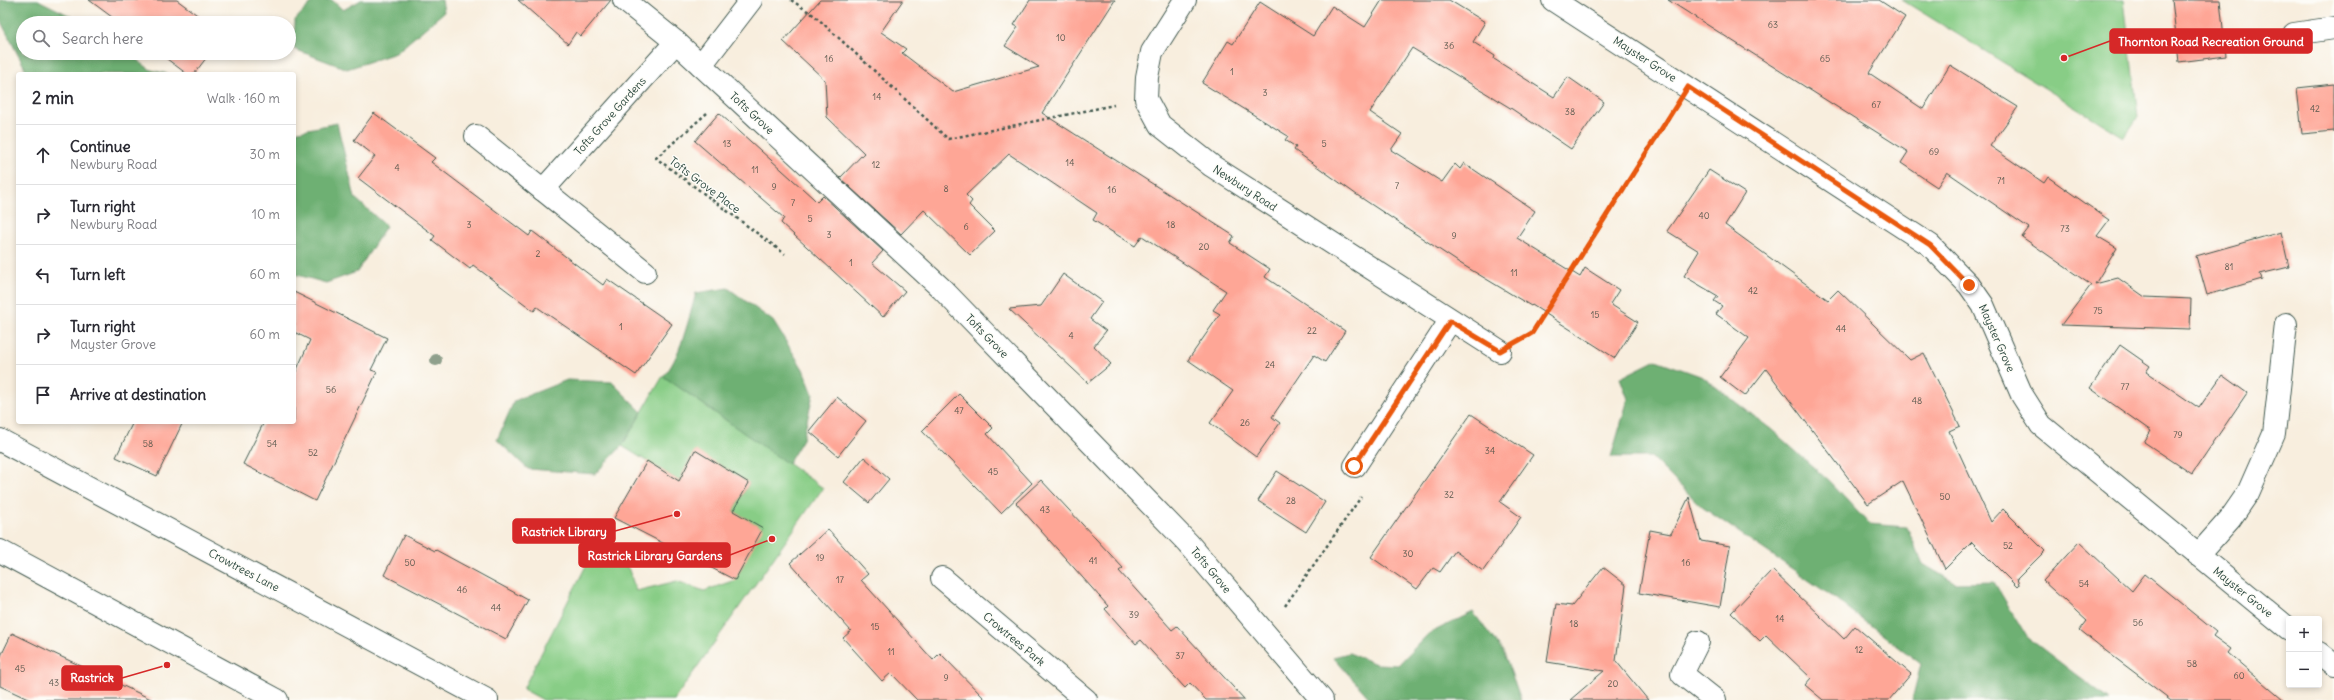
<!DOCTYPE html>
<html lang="en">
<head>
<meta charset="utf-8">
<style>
	body { margin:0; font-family:Delius,sans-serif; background:#f7f7f7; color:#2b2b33 }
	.controls { position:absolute; right:12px; bottom:12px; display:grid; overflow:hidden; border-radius:4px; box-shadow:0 2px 6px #0003 }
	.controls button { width:36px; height:36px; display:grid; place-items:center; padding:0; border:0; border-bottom:1px solid #e1e1e2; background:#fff; color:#2b2b33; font:20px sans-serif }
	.stop { position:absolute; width:12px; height:12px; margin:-9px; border:3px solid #ea580c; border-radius:50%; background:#fff }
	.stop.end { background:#ea580c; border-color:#fff; box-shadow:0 1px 4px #0008 }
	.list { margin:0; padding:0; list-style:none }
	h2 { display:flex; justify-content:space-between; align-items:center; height:52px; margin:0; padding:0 16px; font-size:17px }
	h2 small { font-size:13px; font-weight:400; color:#7c7c81 }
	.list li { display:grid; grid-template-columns:26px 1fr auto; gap:12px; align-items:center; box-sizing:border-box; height:60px; padding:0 16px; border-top:1px solid #e1e1e2 }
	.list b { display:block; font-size:15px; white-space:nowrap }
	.list p { margin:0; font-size:13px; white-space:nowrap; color:#7c7c81 }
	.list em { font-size:13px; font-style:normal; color:#7c7c81 }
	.icon { flex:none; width:22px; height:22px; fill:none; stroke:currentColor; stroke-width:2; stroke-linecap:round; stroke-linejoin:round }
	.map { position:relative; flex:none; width:2334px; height:700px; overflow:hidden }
	.search { position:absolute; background:#fff; box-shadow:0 2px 6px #0003; left:16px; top:16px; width:280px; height:44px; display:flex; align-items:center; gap:10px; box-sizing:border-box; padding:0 14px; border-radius:22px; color:#7c7c81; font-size:15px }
	.panel { position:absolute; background:#fff; box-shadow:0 2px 6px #0003; left:16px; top:72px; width:280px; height:352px; border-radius:4px }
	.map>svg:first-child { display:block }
</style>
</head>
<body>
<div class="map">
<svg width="2334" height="700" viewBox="0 0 2334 700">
	<rect width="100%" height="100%" fill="#fdfcf7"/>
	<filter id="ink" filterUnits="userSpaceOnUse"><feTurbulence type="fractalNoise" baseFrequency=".025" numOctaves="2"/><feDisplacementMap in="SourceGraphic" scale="8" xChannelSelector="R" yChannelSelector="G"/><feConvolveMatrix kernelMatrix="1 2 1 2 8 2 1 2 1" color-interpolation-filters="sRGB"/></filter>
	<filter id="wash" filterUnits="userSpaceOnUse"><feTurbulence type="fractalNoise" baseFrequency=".012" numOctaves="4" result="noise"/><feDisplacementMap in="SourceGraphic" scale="16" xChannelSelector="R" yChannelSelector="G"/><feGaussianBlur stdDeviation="0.9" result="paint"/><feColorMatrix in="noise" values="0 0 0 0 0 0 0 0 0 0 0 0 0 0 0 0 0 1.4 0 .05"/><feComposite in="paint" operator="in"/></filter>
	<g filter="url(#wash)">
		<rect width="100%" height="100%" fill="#f8eede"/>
		<g fill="#88cd86" stroke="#54855d">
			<polygon points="1902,0 2124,0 2138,117 2124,137"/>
			<polygon points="663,376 823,488 674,700 543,700 523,689 592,554 617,551 629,570 636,591 677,581 704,591 735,580 762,528 733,511 749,483 695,451 679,481 622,446"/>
		</g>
		<g fill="#6eb073" stroke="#467654">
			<polygon points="0,0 38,0 85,23 23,23 23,53 127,53 151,70 168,74 28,74 0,20"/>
			<polygon points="314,0 332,0 343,10 361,0 442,0 444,12 396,53 347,69 294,49 295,20"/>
			<polygon points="337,123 355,198 386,226 357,272 326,283 294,274 294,132"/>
			<path d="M728,288L773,321L803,369L813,394L803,439L788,464L663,376C679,363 690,314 696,293Z"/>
			<polygon points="1656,360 1703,377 1772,430 1830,482 1869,524 1907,527 1923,564 1955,583 1994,582 2027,637 2109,700 1912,700 1921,664 1836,599 1702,507 1651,457 1611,457 1628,399 1620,378"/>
			<polygon points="567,380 612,382 642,412 622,446 595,474 528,469 497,440 514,401"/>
			<polygon points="1473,612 1504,653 1521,700 1371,700 1333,657 1349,653 1376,664 1398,665 1428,634"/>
		</g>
		<g id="blocks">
			<g fill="#fea696">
				<polygon points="89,0 177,0 208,23 120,23"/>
				<polygon points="518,0 611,0 581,36 576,32 568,44"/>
				<polygon points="820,0 903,0 881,32 906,49 902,53 953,92 1039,67 1005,46 1018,27 1014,25 1030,0 1115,0 1042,113 1234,236 1230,243 1270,269 1265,277 1345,331 1325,362 1314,355 1272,417 1280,423 1256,457 1210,423 1233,391 1188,360 1220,314 1213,310 1226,291 1142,236 1135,246 1093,220 1097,213 1009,154 966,195 972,201 969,205 995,231 970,255 924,210 901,234 840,178 864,153 827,117 825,80 783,41"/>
				<polygon points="1382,0 1449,0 1485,22 1473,42 1495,56 1494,59 1554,97 1568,77 1604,102 1571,149 1512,109 1412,48 1370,112 1402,134 1391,150 1442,182 1455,164 1460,169 1464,163 1535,211 1517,238 1580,277 1585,268 1619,290 1610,304 1638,322 1615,358 1532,305 1531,306 1458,262 1357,195 1294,150 1296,147 1285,140 1288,136 1202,83 1228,41 1233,44 1260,2 1313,36 1332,6 1365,27"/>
				<polygon points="1668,0 1879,0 1905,17 1869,73 1923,109 1950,65 2018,107 1990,146 2044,183 2048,177 2109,220 2097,236 2117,248 2095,284 2118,278 2145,297 2191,299 2190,329 2061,325 2091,285 2022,237 2029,228 1947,172 1937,187 1901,163 1908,152"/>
				<polygon points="2172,0 2220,0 2226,56 2179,62"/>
				<polygon points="159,53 210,53 194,74 187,74"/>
				<polygon points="2334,84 2334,131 2302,134 2297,88"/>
				<polygon points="374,113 435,158 431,162 529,236 532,231 603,285 607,279 672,324 636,375 537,307 534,311 473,265 470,269 432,240 435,236 358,178 375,156 354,140"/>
				<polygon points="719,113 813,198 817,202 823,196 883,251 872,263 905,291 883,317 781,223 784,218 695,141"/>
				<polygon points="1709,170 1745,193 1725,225 1828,300 1838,290 1910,360 1924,353 1960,426 1949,431 1991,522 2003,509 2045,551 2017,579 2019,585 2017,587 1972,542 1945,569 1903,481 1868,504 1766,369 1745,396 1720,377 1749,338 1716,314 1722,306 1714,301 1718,296 1684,276 1699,251 1667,231"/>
				<polygon points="2281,232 2289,267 2260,274 2262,279 2207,295 2196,256"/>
				<polygon points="1063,274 1102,302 1090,319 1106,331 1094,346 1111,364 1088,383 1009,309 1041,306"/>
				<polygon points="294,292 387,338 371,370 377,372 315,501 243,464 264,422 294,422 294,376 310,340 294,332"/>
				<polygon points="2120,345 2150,366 2146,372 2199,408 2222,375 2247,393 2192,474 2144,442 2151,431 2090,388"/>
				<polygon points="959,394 993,428 987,434 1032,483 1001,513 922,431"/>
				<polygon points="837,397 866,421 838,456 809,431"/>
				<polygon points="1471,414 1533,455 1500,502 1521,517 1483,571 1455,551 1440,572 1433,568 1417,589 1371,557"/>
				<polygon points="133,422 183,422 157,476 116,457"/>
				<polygon points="695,450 749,483 733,511 763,528 735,580 614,518 647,461 679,481"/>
				<polygon points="864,457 889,479 869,503 844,482"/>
				<polygon points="1277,471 1325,502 1306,532 1258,501"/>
				<polygon points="1041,480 1123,568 1119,571 1172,630 1177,626 1245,700 1206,700 1190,683 1185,688 1141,640 1136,644 1105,609 1108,606 1016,503"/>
				<polygon points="1689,497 1701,541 1730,546 1720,607 1639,593 1650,530 1671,534"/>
				<polygon points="828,529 868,574 861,580 933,660 940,653 986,700 917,700 891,673 882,681 843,638 851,631 790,563"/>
				<polygon points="404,535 435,551 436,550 528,600 506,639 384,575"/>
				<polygon points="2079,542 2132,591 2145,574 2216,632 2213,636 2231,649 2228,653 2283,700 2171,700 2106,651 2080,630 2087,621 2043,581"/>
				<polygon points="1603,567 1626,585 1616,661 1648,700 1570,700 1604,671 1547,662 1556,604 1572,606"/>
				<polygon points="1772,570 1844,639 1855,626 1911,674 1889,700 1823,700 1805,685 1811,678 1766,635 1760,641 1731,613"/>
				<polygon points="12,633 49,651 153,700 30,700 0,686 0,658"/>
			</g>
		</g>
	</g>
	<g filter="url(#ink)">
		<use href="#blocks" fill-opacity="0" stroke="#40584e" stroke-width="1"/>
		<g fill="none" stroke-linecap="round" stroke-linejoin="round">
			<defs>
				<g id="minor">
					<polyline points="624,0 676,42 942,289 1188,543 1322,700"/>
					<polyline points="1185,0 1152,52 1147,77 1146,99 1160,125 1212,166 1500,351"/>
					<polyline points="1553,0 1930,245 1969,285 1983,305 2022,395 2041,425 2289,629"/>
					<polyline points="2294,34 2334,28"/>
					<polyline points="701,65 751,0"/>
					<polyline points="476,136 645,272"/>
					<polyline points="543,190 676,42"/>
					<polyline points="0,440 487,700"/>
					<polyline points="1355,466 1450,321"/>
					<polyline points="2198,555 2230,519 2248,493 2274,434 2286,324"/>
					<polyline points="942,578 1086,700"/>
					<polyline points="1698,642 1682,674 1715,700"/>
					<polyline points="2319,653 2334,665"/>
				</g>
				<polyline id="major" points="0,551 277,700"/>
			</defs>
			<use href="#minor" stroke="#40584e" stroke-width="24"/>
			<use href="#major" stroke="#40584e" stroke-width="24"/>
			<g stroke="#40584e" stroke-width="2.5" stroke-dasharray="3 3" stroke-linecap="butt">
				<polyline points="791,0 815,16 948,139 1114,105"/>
				<polyline points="707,113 656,158 785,254"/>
				<polyline points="1527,336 1532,333 1671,114"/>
				<polyline points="1285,606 1361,497"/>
			</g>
			<use href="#minor" stroke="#fff" stroke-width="22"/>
			<use href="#major" stroke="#fff" stroke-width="22"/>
		</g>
		<circle fill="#8fa08c" cx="436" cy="360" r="6"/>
	</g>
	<g fill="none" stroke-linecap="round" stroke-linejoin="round" filter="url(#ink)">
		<polyline stroke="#ea580c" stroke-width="5" points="1354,466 1450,321 1500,351 1532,333 1688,87 1930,245 1969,285"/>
	</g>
	<g text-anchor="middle" stroke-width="3" stroke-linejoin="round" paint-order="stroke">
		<g font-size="9" fill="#57574c">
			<text x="1773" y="28">63</text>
			<text x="1061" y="41">10</text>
			<text x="1449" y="49">36</text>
			<text x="829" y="62">16</text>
			<text x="1825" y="62">65</text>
			<text x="1232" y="75">1</text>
			<text x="1265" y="96">3</text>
			<text x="877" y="100">14</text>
			<text x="1876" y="108">67</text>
			<text x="2315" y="112">42</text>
			<text x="1570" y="115">38</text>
			<text x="727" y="147">13</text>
			<text x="1324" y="147">5</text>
			<text x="1934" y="155">69</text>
			<text x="1070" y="166">14</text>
			<text x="876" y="168">12</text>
			<text x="397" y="171">4</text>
			<text x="755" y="173">11</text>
			<text x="2001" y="184">71</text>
			<text x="1397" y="189">7</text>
			<text x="774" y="190">9</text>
			<text x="946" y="192">8</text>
			<text x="1112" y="193">16</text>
			<text x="793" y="206">7</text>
			<text x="1704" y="219">40</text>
			<text x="810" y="222">5</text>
			<text x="469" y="228">3</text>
			<text x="1171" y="228">18</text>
			<text x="966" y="230">6</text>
			<text x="2065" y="232">73</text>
			<text x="829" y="238">3</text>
			<text x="1454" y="239">9</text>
			<text x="1204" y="250">20</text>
			<text x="538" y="257">2</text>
			<text x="851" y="266">1</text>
			<text x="2229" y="270">81</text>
			<text x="1514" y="276">11</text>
			<text x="1753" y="294">42</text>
			<text x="2098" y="314">75</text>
			<text x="1595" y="318">15</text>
			<text x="621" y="330">1</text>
			<text x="1841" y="332">44</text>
			<text x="1312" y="334">22</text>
			<text x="1071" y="339">4</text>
			<text x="1270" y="368">24</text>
			<text x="2125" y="390">77</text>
			<text x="331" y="393">56</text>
			<text x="1917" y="404">48</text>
			<text x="959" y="414">47</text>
			<text x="1245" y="426">26</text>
			<text x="2178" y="438">79</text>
			<text x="148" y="447">58</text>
			<text x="272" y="447">54</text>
			<text x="1490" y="454">34</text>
			<text x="313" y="456">52</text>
			<text x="993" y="475">45</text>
			<text x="1449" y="498">32</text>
			<text x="1945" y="500">50</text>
			<text x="1291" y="504">28</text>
			<text x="1045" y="513">43</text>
			<text x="2008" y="549">52</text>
			<text x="1408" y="557">30</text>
			<text x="820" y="561">19</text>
			<text x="1093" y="564">41</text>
			<text x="410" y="566">50</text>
			<text x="1686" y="566">16</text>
			<text x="840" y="583">17</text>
			<text x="2084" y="587">54</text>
			<text x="462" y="593">46</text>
			<text x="496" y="611">44</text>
			<text x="1134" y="618">39</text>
			<text x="1780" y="622">14</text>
			<text x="2138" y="626">56</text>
			<text x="1574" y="627">18</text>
			<text x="875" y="630">15</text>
			<text x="1859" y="653">12</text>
			<text x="891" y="655">11</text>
			<text x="1180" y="659">37</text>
			<text x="2192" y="667">58</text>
			<text x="20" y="672">45</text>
			<text x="2239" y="679">60</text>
			<text x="946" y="681">9</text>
			<text x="54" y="686">43</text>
			<text x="1613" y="687">20</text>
		</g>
		<g font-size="11" fill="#1f3d34" stroke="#fdfcf7">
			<text transform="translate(1645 59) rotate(33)" y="4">Mayster Grove</text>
			<text transform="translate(752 113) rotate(43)" y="4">Tofts Grove</text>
			<text transform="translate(610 116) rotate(-48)" y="4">Tofts Grove Gardens</text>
			<text transform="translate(705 185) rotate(37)" y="4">Tofts Grove Place</text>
			<text transform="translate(1245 188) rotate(33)" y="4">Newbury Road</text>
			<text transform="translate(987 336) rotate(46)" y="4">Tofts Grove</text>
			<text transform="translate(1997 338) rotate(66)" y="4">Mayster Grove</text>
			<text transform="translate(244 570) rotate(28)" y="4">Crowtrees Lane</text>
			<text transform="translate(1211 570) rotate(50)" y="4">Tofts Grove</text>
			<text transform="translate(2243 592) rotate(39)" y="4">Mayster Grove</text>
			<text transform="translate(1014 639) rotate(40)" y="4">Crowtrees Park</text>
		</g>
	</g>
	<path fill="none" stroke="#d62828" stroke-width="1.5" d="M2064 58L2110 41M677 514L615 531M772 539L730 555M167 665L122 678"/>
	<g fill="#d62828" stroke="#fdfcf7" stroke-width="1.5">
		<circle cx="2064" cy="58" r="4"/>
		<circle cx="677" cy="514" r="4"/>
		<circle cx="772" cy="539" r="4"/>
		<circle cx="167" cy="665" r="4"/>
	</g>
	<g fill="#d62828" stroke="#d62828" stroke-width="1.5">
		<rect x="2110" y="29" width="202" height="24" rx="4"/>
		<rect x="513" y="519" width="102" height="24" rx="4"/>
		<rect x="579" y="543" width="151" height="24" rx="4"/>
		<rect x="62" y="666" width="60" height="24" rx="4"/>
	</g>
	<g font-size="12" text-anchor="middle" font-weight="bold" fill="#fff">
		<text x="2211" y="46">Thornton Road Recreation Ground</text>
		<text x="564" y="536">Rastrick Library</text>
		<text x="655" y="560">Rastrick Library Gardens</text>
		<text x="92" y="682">Rastrick</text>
	</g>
</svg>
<div class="controls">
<button>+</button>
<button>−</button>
</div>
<div class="stop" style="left:1354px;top:466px"></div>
<div class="stop end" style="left:1969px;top:285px"></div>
<div class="search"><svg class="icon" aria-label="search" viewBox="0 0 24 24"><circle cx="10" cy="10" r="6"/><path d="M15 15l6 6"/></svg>Search here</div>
<section class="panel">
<h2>2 min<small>Walk · 160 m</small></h2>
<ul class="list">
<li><svg class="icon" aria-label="ahead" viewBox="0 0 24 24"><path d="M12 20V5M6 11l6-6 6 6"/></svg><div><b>Continue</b><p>Newbury Road</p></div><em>30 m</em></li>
<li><svg class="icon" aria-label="right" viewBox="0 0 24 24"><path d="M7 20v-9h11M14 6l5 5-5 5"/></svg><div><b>Turn right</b><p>Newbury Road</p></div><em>10 m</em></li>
<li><svg class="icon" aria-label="left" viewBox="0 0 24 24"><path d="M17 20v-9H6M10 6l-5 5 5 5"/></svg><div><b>Turn left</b></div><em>60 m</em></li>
<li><svg class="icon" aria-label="right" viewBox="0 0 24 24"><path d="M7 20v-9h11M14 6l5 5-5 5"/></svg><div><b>Turn right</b><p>Mayster Grove</p></div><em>60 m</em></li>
<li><svg class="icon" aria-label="arrive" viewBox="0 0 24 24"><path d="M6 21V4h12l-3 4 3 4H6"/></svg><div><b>Arrive at destination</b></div></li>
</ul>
</section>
</div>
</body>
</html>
